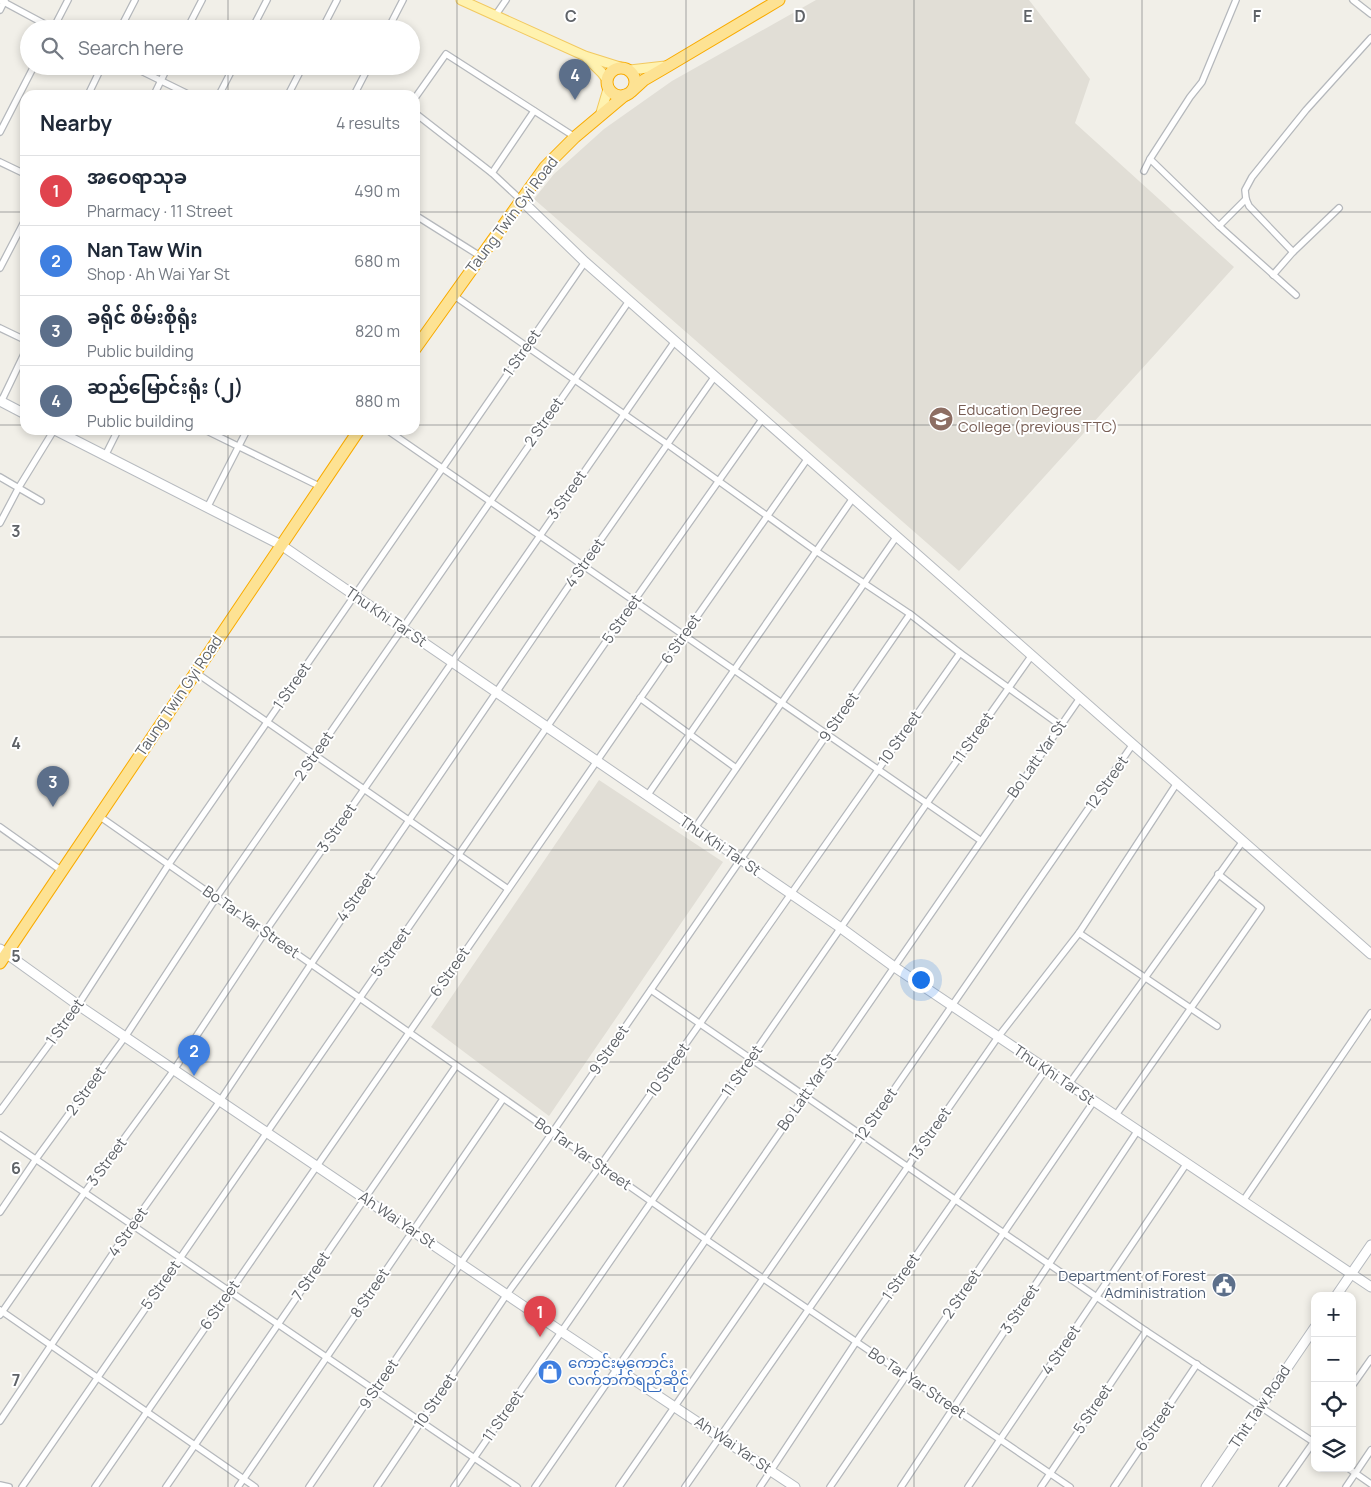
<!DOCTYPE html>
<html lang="en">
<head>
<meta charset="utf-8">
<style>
	body { margin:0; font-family:Manrope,"Noto Sans Myanmar",sans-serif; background:#f2f2f3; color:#1f2937 }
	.controls { position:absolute; right:15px; bottom:15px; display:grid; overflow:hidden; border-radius:10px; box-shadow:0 2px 8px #0003 }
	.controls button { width:45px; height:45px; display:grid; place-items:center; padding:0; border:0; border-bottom:1px solid #e0e1e3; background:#fff; color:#1f2937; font:25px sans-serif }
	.you { position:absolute; left:920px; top:979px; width:18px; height:18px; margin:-12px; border:4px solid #fff; border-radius:50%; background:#1a73e8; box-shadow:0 0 0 8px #1a73e833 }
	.badge { display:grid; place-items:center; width:32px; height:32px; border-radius:50%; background:#0b8043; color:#fff; font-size:16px; font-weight:700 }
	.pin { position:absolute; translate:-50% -41px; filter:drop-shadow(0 1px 2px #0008) }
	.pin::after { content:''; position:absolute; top:26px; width:18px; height:15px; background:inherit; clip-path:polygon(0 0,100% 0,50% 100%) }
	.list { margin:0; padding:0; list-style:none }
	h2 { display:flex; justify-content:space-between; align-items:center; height:65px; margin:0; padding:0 20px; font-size:21px }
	h2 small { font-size:16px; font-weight:400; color:#747a83 }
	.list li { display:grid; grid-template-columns:32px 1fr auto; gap:15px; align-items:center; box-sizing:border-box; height:70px; padding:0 20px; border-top:1px solid #e0e1e3 }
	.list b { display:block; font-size:19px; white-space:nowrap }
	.list p { margin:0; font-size:16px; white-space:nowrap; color:#747a83 }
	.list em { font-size:16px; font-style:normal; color:#747a83 }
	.icon { flex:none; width:28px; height:28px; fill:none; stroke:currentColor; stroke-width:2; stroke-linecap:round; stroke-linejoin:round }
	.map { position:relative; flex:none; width:1371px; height:1487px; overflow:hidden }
	.search { position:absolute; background:#fff; box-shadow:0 2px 8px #0003; left:20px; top:20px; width:400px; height:55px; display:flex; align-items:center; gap:12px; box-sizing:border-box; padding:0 18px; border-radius:28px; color:#747a83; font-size:19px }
	.panel { position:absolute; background:#fff; box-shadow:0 2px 8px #0003; left:20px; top:90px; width:400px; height:345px; border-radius:15px }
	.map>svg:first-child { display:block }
</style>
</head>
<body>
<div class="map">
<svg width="1371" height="1487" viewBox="0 0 1371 1487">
	<rect width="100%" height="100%" fill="#f1efe8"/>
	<g fill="#e1ded6">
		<polygon points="816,0 1029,0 1090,79 1075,123 1234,267 959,571 534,199 554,174 604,129 672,81"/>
		<polygon points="599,780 723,862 549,1116 431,1027"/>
	</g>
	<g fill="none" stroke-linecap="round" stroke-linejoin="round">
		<defs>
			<g id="street">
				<polyline points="0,0 54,29"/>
				<polyline points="1353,0 1371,14"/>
				<polyline points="0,10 5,0"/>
				<polyline points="495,16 506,0"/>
				<polyline points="53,29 68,0"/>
				<polyline points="120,29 135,0"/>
				<polyline points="187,29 202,0"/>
				<polyline points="252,29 267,0"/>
				<polyline points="322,29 337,0"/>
				<polyline points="388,29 403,0"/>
				<polyline points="131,66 190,95"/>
				<polyline points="88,95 102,66"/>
				<polyline points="154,95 168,66"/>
				<polyline points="219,95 234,66"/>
				<polyline points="288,95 303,66"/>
				<polyline points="354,95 369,66"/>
				<polyline points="415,98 446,54 575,137"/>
				<polyline points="415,113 492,173 521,200"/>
				<polyline points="0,132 34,66"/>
				<polyline points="1150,159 1219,226 1296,295"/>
				<polyline points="0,162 25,174"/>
				<polyline points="1144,171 1150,159 1190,97 1202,82 1236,0"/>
				<polyline points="492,173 534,111"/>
				<polyline points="415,215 480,256"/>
				<polyline points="1219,226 1246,199"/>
				<polyline points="1293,252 1249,206 1246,199 1245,190 1252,177 1306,110 1371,38"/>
				<polyline points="0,268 25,220"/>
				<polyline points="1273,275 1293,252 1339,208"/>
				<polyline points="453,295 667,444 816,551 910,614 960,653 1060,725"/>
				<polyline points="0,328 25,340"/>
				<polyline points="1,402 25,352"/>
				<polyline points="205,430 321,487"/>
				<polyline points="387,430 980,840"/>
				<polyline points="105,456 118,430"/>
				<polyline points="0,477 41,501"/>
				<polyline points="207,508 247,430"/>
				<polyline points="0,523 19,487 54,430"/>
				<polyline points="195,672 508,889"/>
				<polyline points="640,698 736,768"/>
				<polyline points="647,796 853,498"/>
				<polyline points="99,816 705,1239 1070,1487"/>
				<polyline points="0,827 62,871"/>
				<polyline points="695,828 897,536"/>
				<polyline points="1079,933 1217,1026"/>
				<polyline points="651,990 1146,1331 1315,1443"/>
				<polyline points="1069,1084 1243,841"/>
				<polyline points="0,1111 78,1005 169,864 585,262"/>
				<polyline points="1116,1115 1261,908 1218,874"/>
				<polyline points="0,1135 517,1487"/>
				<polyline points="1243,1201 1371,1013"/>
				<polyline points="0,1212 36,1159 125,1037 216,898 629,301"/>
				<polyline points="0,1310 255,1487"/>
				<polyline points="0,1315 85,1192 174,1070 265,932 675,341"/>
				<polyline points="1352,1386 1371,1359"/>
				<polyline points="0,1421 132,1225 220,1101 311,964 583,565 715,376"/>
				<polyline points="1348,1468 1371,1484"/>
				<polyline points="0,1485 9,1487"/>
				<polyline points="22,1487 634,601 763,418"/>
				<polyline points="95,1487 684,635 808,458"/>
				<polyline points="166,1487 456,1066"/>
				<polyline points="238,1487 503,1099"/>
				<polyline points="309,1487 461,1263 552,1133 910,614"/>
				<polyline points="377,1487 507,1294 600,1166 960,653"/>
				<polyline points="454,1487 927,803 1032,655"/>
				<polyline points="535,1487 1080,698"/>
				<polyline points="619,1487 1133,744"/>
				<polyline points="685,1487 998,1037 1079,933 1177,783"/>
				<polyline points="760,1487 856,1342 1046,1069"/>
				<polyline points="830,1487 1094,1101"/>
				<polyline points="901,1487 1138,1130"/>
				<polyline points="968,1487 1187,1163"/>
				<polyline points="1041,1487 1146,1331"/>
				<polyline points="1114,1487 1197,1364"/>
				<polyline points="1282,1487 1315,1440"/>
				<polyline points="1346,1487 1371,1450"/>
			</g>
			<g id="secondary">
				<polyline points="521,200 585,262 1371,954"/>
				<polyline points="0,401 25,414"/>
				<polyline points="55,430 281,545 841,928 893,966 1371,1287"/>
				<polyline points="0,949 78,1005 562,1332 795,1487"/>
				<polyline points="1336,1296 1371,1245"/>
				<polyline points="1206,1487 1315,1327"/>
			</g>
			<g id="primary">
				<polyline points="461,0 585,56 620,67"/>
				<polyline points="587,58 602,73 607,80"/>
				<polyline points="630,70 665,66"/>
				<polyline points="600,116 608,89"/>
			</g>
			<g id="highway">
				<circle cx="621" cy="82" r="14"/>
				<polyline points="632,91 644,80 668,66 779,0"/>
				<polyline points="415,349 545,167 575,137 625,95"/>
				<polyline points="0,963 359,430"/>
			</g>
		</defs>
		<use href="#street" stroke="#b5b8bc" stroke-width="8"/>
		<use href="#secondary" stroke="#b6babf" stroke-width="11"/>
		<use href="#primary" stroke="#f2c960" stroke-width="11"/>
		<use href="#highway" stroke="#f9ab00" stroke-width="13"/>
		<use href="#street" stroke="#fff" stroke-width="5.5"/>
		<use href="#secondary" stroke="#fff" stroke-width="9"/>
		<use href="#primary" stroke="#fff2af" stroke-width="9"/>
		<use href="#highway" stroke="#fde293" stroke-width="11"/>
	</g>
	<path fill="none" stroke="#5f6368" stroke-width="1" stroke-opacity="0.55" d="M228,0V29M457,0V1487M686,0V1487M914,0V1487M1142,0V1487M228,66V95M0,212H25M415,212H1371M0,425H25M415,425H1371M228,430V1487M0,637H1371M0,850H1371M0,1062H1371M0,1275H1371"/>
	<defs>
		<symbol id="university-disc" viewBox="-11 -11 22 22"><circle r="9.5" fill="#8d6e63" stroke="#fff"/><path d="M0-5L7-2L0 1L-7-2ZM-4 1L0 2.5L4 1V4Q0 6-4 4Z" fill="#fff"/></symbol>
		<symbol id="civic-disc" viewBox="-11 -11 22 22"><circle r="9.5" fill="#5c6f8a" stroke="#fff"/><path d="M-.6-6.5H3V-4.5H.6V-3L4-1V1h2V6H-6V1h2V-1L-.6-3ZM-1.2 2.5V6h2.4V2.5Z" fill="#fff"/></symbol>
		<symbol id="shop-disc" viewBox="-11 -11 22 22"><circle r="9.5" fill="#3f7fe0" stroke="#fff"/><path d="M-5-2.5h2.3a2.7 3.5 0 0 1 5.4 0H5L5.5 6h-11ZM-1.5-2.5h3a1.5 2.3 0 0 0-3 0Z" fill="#fff"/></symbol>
	</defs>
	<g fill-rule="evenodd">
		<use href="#university-disc" x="927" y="405" width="28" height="28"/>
		<use href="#civic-disc" x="1210" y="1271" width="28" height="28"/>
		<use href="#shop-disc" x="536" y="1358" width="28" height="28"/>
	</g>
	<g text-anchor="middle" stroke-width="4" stroke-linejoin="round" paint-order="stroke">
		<g font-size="15" fill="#5f6368" stroke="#fff">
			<text transform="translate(512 215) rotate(-53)" y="5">Taung Twin Gyi Road</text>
			<text transform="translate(522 353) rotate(-55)" y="5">1 Street</text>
			<text transform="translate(544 422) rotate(-55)" y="5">2 Street</text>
			<text transform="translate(567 495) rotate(-55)" y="5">3 Street</text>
			<text transform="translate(585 563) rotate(-55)" y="5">4 Street</text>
			<text transform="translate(386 617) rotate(34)" y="5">Thu Khi Tar St</text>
			<text transform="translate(622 619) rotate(-55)" y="5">5 Street</text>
			<text transform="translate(681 639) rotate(-55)" y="5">6 Street</text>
			<text transform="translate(292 686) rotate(-55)" y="5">1 Street</text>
			<text transform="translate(179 696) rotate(-56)" y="5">Taung Twin Gyi Road</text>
			<text transform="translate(839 717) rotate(-55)" y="5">9 Street</text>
			<text transform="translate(900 738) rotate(-55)" y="5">10 Street</text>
			<text transform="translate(973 738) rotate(-55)" y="5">11 Street</text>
			<text transform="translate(314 756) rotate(-55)" y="5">2 Street</text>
			<text transform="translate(1037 759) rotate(-55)" y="5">Bo Latt Yar St</text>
			<text transform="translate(1107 783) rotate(-55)" y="5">12 Street</text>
			<text transform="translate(337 828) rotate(-55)" y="5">3 Street</text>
			<text transform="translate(720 846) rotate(34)" y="5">Thu Khi Tar St</text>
			<text transform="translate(356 897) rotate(-56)" y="5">4 Street</text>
			<text transform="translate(251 922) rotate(35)" y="5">Bo Tar Yar Street</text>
			<text transform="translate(391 952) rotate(-55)" y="5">5 Street</text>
			<text transform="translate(450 972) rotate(-55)" y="5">6 Street</text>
			<text transform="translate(65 1022) rotate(-54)" y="5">1 Street</text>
			<text transform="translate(609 1050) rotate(-55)" y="5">9 Street</text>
			<text transform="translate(668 1070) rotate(-55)" y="5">10 Street</text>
			<text transform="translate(742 1071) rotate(-55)" y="5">11 Street</text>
			<text transform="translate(1054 1075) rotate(34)" y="5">Thu Khi Tar St</text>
			<text transform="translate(86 1091) rotate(-54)" y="5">2 Street</text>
			<text transform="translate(807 1092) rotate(-55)" y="5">Bo Latt Yar St</text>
			<text transform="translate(876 1115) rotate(-55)" y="5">12 Street</text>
			<text transform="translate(930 1134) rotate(-55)" y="5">13 Street</text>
			<text transform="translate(583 1154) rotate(35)" y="5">Bo Tar Yar Street</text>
			<text transform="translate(107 1162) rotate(-54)" y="5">3 Street</text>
			<text transform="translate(397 1220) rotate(34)" y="5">Ah Wai Yar St</text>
			<text transform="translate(128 1232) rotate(-55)" y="5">4 Street</text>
			<text transform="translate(311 1276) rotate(-56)" y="5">7 Street</text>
			<text transform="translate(901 1277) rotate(-55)" y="5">1 Street</text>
			<text transform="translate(161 1285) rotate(-55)" y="5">5 Street</text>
			<text transform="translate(370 1293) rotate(-56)" y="5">8 Street</text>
			<text transform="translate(962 1294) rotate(-56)" y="5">2 Street</text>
			<text transform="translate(220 1305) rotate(-55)" y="5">6 Street</text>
			<text transform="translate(1020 1309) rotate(-56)" y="5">3 Street</text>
			<text transform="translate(1061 1350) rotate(-56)" y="5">4 Street</text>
			<text transform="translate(917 1383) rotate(34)" y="5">Bo Tar Yar Street</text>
			<text transform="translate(379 1384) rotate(-56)" y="5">9 Street</text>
			<text transform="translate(435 1401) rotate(-56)" y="5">10 Street</text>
			<text transform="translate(1260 1407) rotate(-56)" y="5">Thit Taw Road</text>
			<text transform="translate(1093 1409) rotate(-56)" y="5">5 Street</text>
			<text transform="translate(503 1416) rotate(-55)" y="5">11 Street</text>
			<text transform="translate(1155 1426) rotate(-56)" y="5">6 Street</text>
			<text transform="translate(733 1445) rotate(34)" y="5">Ah Wai Yar St</text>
		</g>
		<g font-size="15" fill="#785e54" stroke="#fff" text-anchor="start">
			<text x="958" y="415">Education Degree<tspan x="958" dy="17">College (previous TTC)</tspan></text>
		</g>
		<g font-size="15" fill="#4e5e75" stroke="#fff" text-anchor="end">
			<text x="1206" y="1281">Department of Forest<tspan x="1206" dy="17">Administration</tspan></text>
		</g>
		<g font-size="15" fill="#366cbe" stroke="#fff" text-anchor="start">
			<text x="568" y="1368">ကောင်းမှကောင်း<tspan x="568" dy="17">လက်ဘက်ရည်ဆိုင်</tspan></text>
		</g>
	</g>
	<g font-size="16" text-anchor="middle" font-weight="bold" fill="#5f6368" stroke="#fff" stroke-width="4" stroke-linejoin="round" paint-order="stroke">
		<text x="571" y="22">C</text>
		<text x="800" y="22">D</text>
		<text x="1028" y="22">E</text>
		<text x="1257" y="22">F</text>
		<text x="16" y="537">3</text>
		<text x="16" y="749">4</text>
		<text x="16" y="962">5</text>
		<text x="16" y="1174">6</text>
		<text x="16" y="1386">7</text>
	</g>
</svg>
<div class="controls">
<button>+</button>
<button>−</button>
<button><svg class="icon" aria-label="locate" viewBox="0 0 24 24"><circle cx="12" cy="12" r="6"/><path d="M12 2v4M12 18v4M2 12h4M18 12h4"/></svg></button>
<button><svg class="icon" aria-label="layers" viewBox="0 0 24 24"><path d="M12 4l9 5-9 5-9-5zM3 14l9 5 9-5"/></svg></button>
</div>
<div class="you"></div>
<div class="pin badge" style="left:540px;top:1337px;background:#e0444e">1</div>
<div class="pin badge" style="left:194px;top:1076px;background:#3f7fe0">2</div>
<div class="pin badge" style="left:53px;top:807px;background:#5c6f8a">3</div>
<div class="pin badge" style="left:575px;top:100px;background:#5c6f8a">4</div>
<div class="search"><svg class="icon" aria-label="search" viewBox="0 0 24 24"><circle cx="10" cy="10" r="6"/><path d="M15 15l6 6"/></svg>Search here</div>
<section class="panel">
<h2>Nearby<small>4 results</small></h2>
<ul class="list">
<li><span class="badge" style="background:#e0444e">1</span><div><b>အဝေရာသုခ</b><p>Pharmacy · 11 Street</p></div><em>490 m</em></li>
<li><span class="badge" style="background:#3f7fe0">2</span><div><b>Nan Taw Win</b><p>Shop · Ah Wai Yar St</p></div><em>680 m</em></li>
<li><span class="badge" style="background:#5c6f8a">3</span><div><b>ခရိုင် စိမ်းစိုရုံး</b><p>Public building</p></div><em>820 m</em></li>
<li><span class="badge" style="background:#5c6f8a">4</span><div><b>ဆည်မြောင်းရုံး (၂)</b><p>Public building</p></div><em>880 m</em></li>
</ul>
</section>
</div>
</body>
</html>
